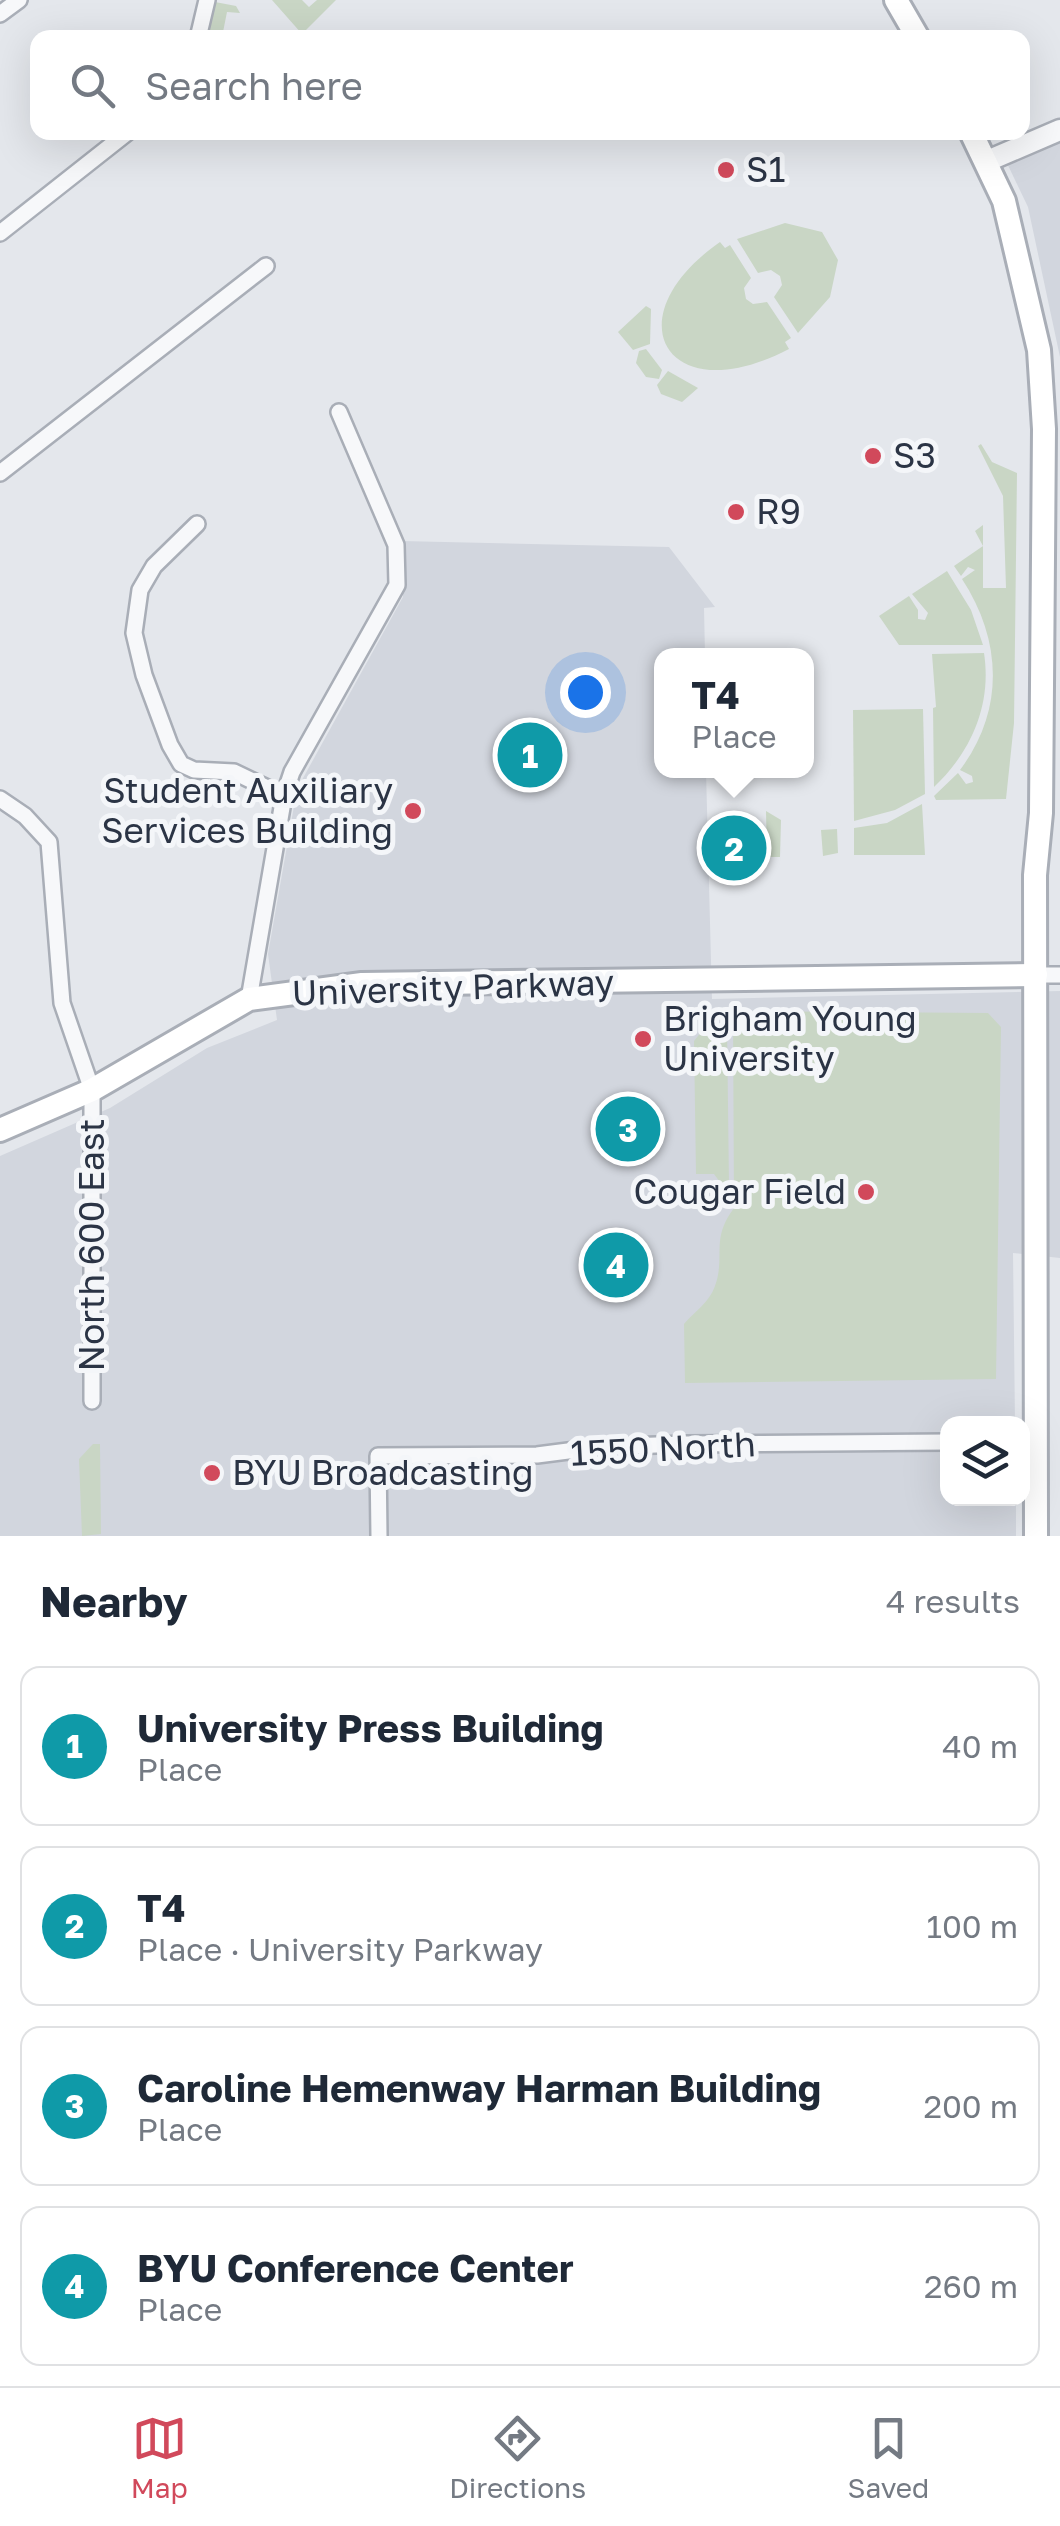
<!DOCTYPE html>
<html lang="en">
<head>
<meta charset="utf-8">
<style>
	body { margin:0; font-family:"Golos Text",sans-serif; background:#f6f6f7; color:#1f2937 }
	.controls { position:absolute; right:30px; bottom:30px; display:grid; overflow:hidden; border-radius:20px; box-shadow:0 10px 40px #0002 }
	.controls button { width:90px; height:90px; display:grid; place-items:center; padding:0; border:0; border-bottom:2px solid #e0e1e3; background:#fff; color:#1f2937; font:50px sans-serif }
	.you { position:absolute; left:585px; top:692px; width:35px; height:35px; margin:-25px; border:8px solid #fff; border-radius:50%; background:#1a73e8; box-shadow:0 0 0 15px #1a73e833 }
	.badge { display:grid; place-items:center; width:65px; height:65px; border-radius:50%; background:#d1495b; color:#fff; font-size:32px; font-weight:700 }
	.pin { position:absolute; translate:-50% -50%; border:5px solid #fff; box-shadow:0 2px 10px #0006 }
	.popup { position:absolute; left:654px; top:648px; width:160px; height:130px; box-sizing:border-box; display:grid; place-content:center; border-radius:20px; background:#fff; filter:drop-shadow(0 2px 8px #0005); font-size:32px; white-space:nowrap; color:#747a83 }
	.popup b { font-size:38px; color:#1f2937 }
	.popup::after { content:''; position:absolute; left:50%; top:100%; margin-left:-20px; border:20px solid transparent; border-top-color:#fff }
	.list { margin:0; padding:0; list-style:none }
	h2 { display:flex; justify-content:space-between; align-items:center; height:130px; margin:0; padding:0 40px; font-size:42px }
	h2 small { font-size:32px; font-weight:400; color:#747a83 }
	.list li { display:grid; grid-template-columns:65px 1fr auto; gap:30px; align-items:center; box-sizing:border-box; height:160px; margin:0 20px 20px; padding:0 20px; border:2px solid #e0e1e3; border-radius:20px }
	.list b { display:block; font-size:38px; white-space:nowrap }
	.list p { margin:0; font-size:32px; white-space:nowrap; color:#747a83 }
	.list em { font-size:32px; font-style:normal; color:#747a83 }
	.icon { flex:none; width:55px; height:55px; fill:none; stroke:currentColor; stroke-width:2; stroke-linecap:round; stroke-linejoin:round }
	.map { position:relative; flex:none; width:1060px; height:1536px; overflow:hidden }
	.search { position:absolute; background:#fff; box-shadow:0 10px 40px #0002; left:30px; right:30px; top:30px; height:110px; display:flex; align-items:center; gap:25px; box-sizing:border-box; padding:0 35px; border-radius:20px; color:#747a83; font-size:38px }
	.sheet { height:850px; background:#fff }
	nav { display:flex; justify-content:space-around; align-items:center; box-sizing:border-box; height:140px; border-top:2px solid #e0e1e3; background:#fff; font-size:28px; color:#747a83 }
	nav a { display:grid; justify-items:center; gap:5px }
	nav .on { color:#d1495b }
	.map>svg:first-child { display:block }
</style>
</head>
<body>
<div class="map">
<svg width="1060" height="1536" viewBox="0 0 1060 1536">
	<rect width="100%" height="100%" fill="#e4e7ec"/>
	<g fill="#d2d6de">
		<polygon points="1060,127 1060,357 1028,207 1005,159"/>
		<polygon points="401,541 669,547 715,607 704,608 705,655 662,656 662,770 706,771 712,999 1060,991 1060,1258 1013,1253 1015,1423 948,1424 948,1498 1016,1499 1016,1536 0,1536 0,1156 110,1108 207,1048 277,1020 268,954 297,789 403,597"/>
	</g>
	<g fill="#c9d6c5">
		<polygon points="272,0 302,0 309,7 317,0 336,0 302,34"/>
		<polygon points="215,2 236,6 240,13 227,12 222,37 208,37"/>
		<polygon points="785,223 822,232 838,260 830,297 798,333 774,297 782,285 780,276 771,270 758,273 737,239"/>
		<path d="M720,242L725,248L730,245L751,278L744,288L746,299L753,304L767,302L791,338L785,342L789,349C667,413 611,318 720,242Z"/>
		<polygon points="646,306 651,309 650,344 633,350 618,332"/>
		<polygon points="639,351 646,349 662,370 659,379 646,377 636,363"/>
		<polygon points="668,371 698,388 682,402 661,394 657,385"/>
		<path d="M981,444L992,462L1017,473L1014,723L1006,799L936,800L934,796L958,773L966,784L973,782L972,776L960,770C1005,710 1002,640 962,579L975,570L968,567L961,576L954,566L983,546L975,531L983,525V588H1006L1003,496L978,446Z"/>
		<polygon points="947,571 971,610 983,645 899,645 879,616 909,596 918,610 918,619 925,620 928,613 912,594"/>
		<path d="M984,653C992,705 971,752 934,787L933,708L936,707L932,654Z"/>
		<polygon points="923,709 925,794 895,810 854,821 853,710"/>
		<polygon points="922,804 925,855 854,855 854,828 887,823"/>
		<polygon points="766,811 781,820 780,857 767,857"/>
		<polygon points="837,829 838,853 823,856 821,830"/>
		<path d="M733,1011L988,1013L1001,1027L996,1379L685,1383L684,1324C695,1311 709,1303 715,1286C726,1255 710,1240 734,1208Z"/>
		<polygon points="727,1025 729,1186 723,1186 714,1174 696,1174 694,1041 706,1026"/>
		<polygon points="93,1444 100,1444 101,1534 82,1536 79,1459"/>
	</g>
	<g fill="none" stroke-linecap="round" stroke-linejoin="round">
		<defs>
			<g id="minor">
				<polyline points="0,14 19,0"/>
				<polyline points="198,38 207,0"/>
				<polyline points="0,233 128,132"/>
				<polyline points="0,473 266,266"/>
				<polyline points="197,524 154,566 140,590 134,633 144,675 170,745 181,764 194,770 234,772 284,796"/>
				<polyline points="0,799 25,816 49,842 62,1003 92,1090 92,1401"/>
				<polyline points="1036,975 1060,975"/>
				<polyline points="249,999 284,796 292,772 397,585 396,545 339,412"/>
				<polyline points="379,1536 378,1456 537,1455 599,1447 685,1444 948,1442"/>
			</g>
			<polyline id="tertiary" points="985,162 1060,130"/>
			<g id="secondary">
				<polyline points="896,0 918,38"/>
				<polyline points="971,132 1004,201 1039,350 1044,429 1041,813 1035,875 1036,1536"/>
				<polyline points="0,1130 92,1090 249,999 362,984 1036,975"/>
			</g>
		</defs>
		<use href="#minor" stroke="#a9aeb7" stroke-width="20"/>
		<use href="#tertiary" stroke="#a9aeb7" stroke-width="25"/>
		<use href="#secondary" stroke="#a9aeb7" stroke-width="28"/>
		<use href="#minor" stroke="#f7f8fa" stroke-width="15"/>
		<use href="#tertiary" stroke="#f7f8fa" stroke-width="20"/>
		<use href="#secondary" stroke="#fff" stroke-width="22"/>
	</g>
	<g fill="#d1495b" stroke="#f4f6f9" stroke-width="4">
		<circle cx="726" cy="170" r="10"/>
		<circle cx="873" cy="456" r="10"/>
		<circle cx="736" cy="512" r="10"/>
		<circle cx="413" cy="811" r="10"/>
		<circle cx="643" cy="1039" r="10"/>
		<circle cx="866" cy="1192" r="10"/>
		<circle cx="212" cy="1473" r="10"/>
	</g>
	<g text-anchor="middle" stroke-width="10" stroke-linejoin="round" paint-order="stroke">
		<g font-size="35" fill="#2b3445" stroke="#f4f6f9" text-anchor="start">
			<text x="746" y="182">S1</text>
			<text x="893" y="468">S3</text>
			<text x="756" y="524">R9</text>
			<text x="393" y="803" text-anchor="end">Student Auxiliary<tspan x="393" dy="40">Services Building</tspan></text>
			<text x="663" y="1031">Brigham Young<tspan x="663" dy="40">University</tspan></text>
			<text x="846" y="1204" text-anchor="end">Cougar Field</text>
			<text x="232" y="1485">BYU Broadcasting</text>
		</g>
		<g font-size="35" fill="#2b3445" stroke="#f4f6f9">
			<text transform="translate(453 988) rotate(-2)" y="12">University Parkway</text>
			<text transform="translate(92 1245) rotate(-90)" y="12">North 600 East</text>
			<text transform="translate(663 1449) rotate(-3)" y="12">1550 North</text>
		</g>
	</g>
</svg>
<div class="controls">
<button><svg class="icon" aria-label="layers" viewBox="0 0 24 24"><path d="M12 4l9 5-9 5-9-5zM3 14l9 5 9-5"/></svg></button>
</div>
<div class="you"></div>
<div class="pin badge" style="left:530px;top:755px;background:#0f9aa8">1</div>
<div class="pin badge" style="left:734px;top:848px;background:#0f9aa8">2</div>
<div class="popup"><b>T4</b>Place</div>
<div class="pin badge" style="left:628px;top:1129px;background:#0f9aa8">3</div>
<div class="pin badge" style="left:616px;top:1265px;background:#0f9aa8">4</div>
<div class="search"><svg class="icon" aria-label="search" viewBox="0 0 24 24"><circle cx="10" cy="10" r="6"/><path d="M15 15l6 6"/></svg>Search here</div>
</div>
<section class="sheet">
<h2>Nearby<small>4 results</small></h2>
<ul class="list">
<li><span class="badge" style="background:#0f9aa8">1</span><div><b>University Press Building</b><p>Place</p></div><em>40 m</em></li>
<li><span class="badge" style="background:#0f9aa8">2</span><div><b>T4</b><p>Place · University Parkway</p></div><em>100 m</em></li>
<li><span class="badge" style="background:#0f9aa8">3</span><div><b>Caroline Hemenway Harman Building</b><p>Place</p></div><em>200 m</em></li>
<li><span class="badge" style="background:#0f9aa8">4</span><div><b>BYU Conference Center</b><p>Place</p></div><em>260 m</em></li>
</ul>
</section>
<nav>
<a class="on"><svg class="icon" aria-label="map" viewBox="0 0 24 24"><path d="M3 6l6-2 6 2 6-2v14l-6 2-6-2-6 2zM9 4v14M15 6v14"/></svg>Map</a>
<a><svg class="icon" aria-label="directions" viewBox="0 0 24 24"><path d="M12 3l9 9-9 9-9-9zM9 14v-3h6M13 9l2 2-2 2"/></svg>Directions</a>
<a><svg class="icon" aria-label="saved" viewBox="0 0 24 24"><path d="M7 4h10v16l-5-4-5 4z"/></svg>Saved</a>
</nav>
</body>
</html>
